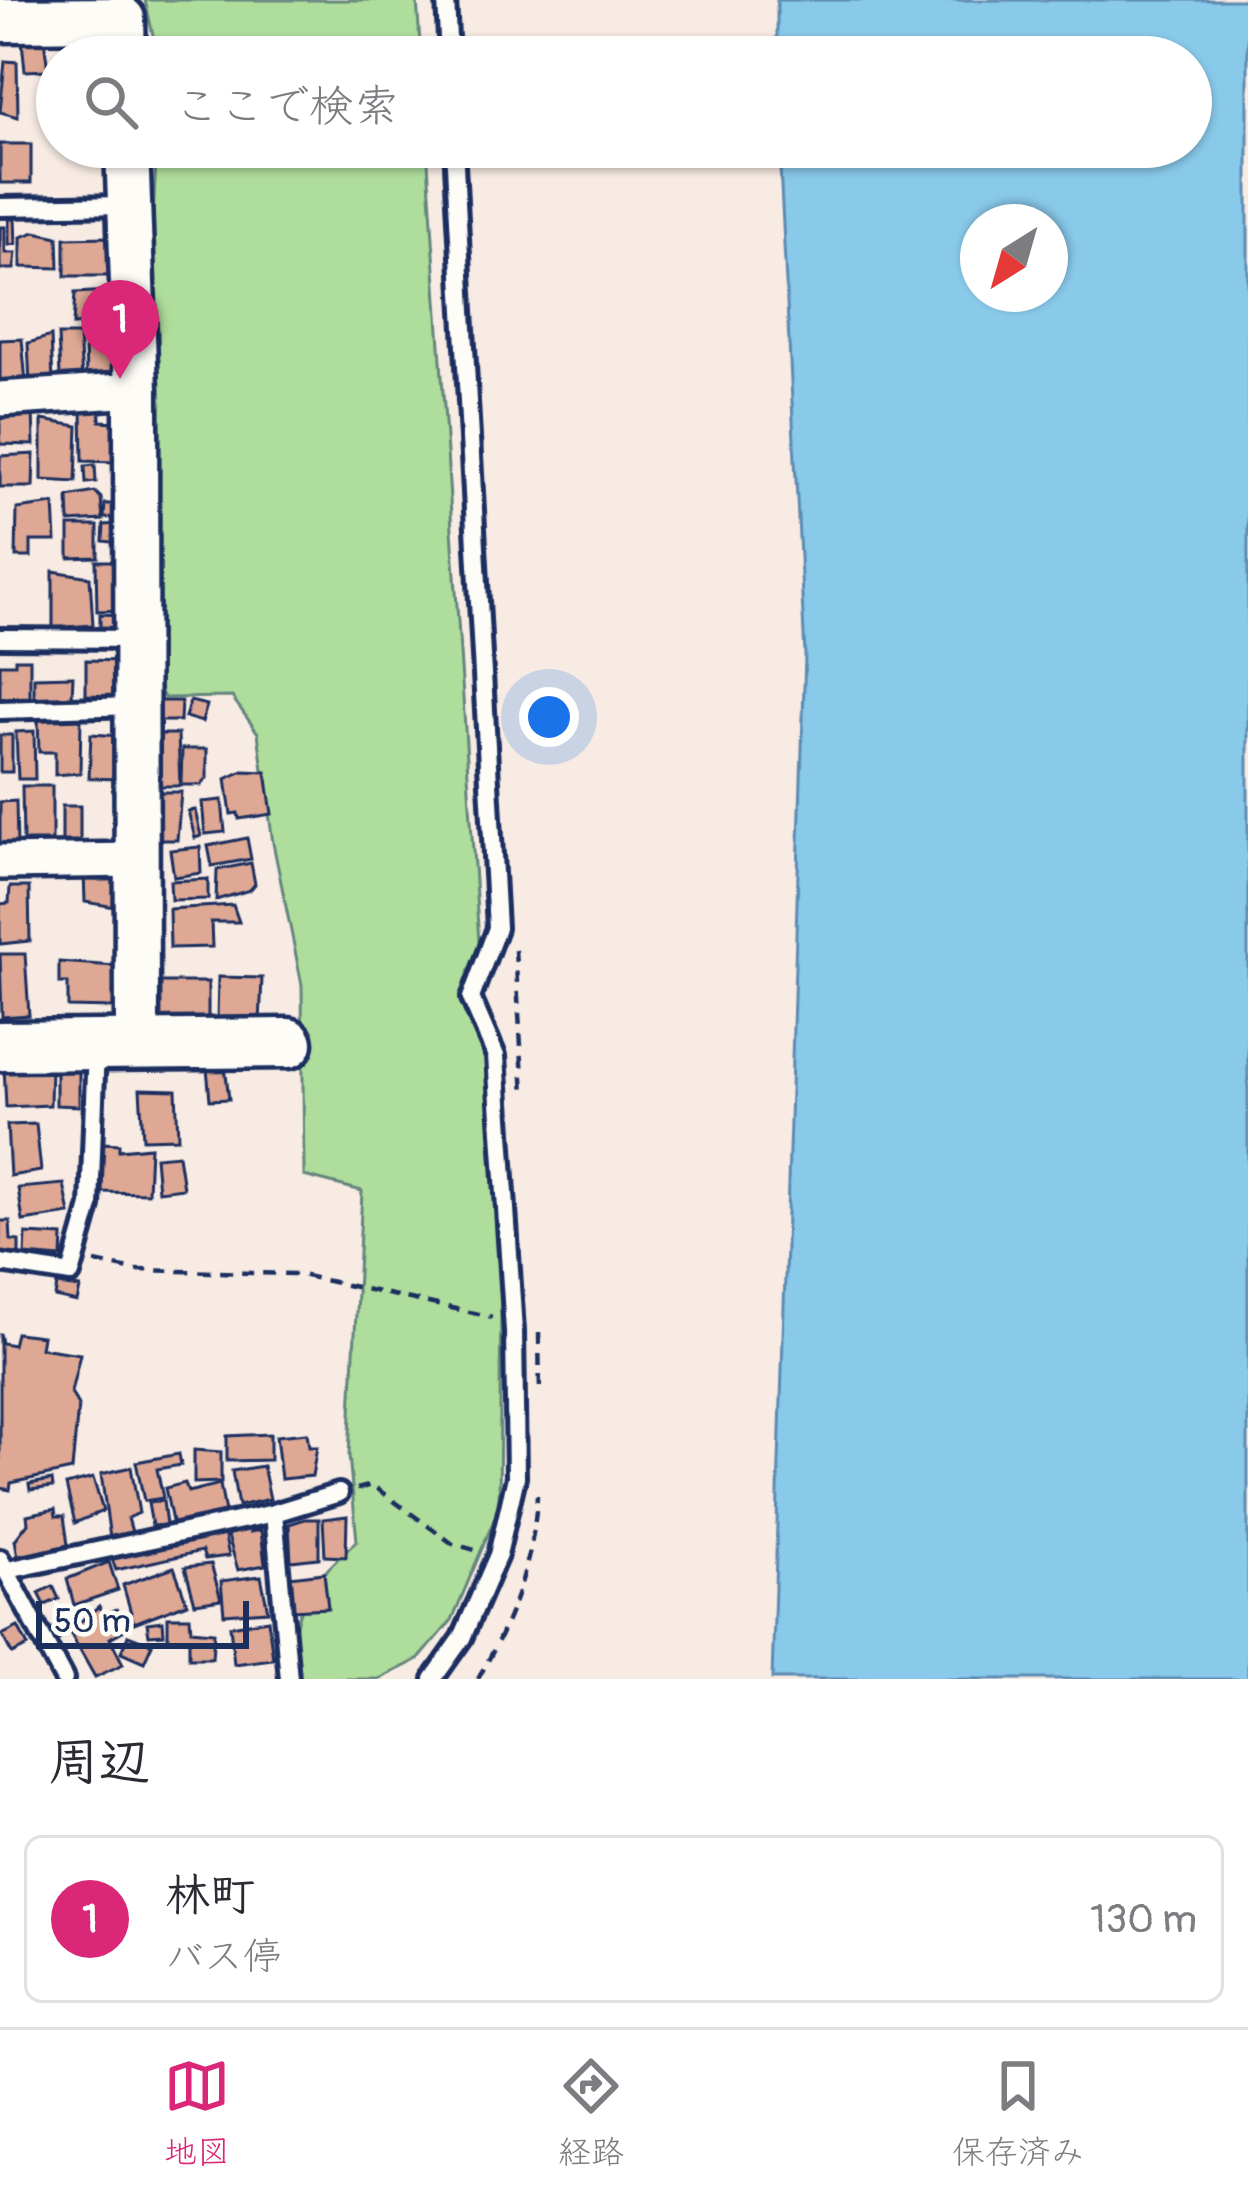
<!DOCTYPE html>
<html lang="ja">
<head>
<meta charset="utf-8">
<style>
	body { margin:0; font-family:Pangolin,"Klee One",sans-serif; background:#f2f2f3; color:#2b2b33 }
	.compass { position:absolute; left:960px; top:204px; width:108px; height:108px; border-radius:50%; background:#fff; box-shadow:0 3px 9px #0004; rotate:217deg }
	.scale { position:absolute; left:36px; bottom:30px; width:213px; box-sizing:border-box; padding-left:12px; border:6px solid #1b2f5e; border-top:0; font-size:33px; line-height:42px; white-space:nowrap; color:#1b2f5e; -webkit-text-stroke:9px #fdfcf7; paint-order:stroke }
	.you { position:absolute; left:549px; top:717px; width:42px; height:42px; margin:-30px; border:9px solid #fff; border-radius:50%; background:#1a73e8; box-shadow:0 0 0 18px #1a73e833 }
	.badge { display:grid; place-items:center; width:78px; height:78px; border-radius:50%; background:#db2777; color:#fff; font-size:39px; font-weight:700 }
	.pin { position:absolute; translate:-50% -99px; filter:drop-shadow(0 3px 6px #0008) }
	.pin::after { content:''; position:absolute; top:63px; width:42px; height:36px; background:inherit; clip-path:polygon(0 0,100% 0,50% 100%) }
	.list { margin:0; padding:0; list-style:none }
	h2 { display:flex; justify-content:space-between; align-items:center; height:156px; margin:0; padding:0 48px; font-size:51px }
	h2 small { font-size:39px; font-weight:400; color:#7c7c81 }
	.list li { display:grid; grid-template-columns:78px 1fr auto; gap:36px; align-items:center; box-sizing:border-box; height:168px; margin:0 24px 24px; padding:0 24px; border:3px solid #e1e1e2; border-radius:18px }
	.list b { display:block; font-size:45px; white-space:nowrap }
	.list p { margin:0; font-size:39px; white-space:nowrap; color:#7c7c81 }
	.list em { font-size:39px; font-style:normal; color:#7c7c81 }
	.icon { flex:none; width:66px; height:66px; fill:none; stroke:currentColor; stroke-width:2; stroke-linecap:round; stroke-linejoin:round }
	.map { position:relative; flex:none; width:1248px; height:1679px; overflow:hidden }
	.search { position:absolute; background:#fff; box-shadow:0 3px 9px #0004; left:36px; right:36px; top:36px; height:132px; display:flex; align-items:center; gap:30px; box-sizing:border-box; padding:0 42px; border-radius:66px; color:#7c7c81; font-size:45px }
	.sheet { height:348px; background:#fff }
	nav { display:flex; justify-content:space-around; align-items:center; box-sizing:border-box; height:168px; border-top:3px solid #e1e1e2; background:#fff; font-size:33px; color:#7c7c81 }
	nav a { display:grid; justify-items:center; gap:6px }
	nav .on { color:#db2777 }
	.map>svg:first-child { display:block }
</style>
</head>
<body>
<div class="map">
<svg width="1248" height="1679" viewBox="0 0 1248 1679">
	<rect width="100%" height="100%" fill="#f7ebe3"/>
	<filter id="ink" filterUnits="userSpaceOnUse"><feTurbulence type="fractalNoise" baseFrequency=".00833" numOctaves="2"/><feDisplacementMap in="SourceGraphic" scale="24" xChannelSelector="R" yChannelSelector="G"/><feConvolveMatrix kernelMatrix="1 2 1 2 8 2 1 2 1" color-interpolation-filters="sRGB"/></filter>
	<g filter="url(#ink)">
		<g fill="#afdd9c" stroke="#65867d" stroke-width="3">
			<polygon points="145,0 417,0 421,57 158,57"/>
			<path d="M157,147H427L484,1019L502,1193L499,1508L452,1620L419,1659L379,1679H297C283,1615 311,1582 357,1541L349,1455L362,1191L304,1176L302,985L273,843L258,733L232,697L164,698L156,682L146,335Z"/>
		</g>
		<path fill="#89c9ea" stroke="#5d8bb2" stroke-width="3" fill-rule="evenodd" d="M777,0H1248V1679H772L805,655L779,147H1191V57H777ZM978,222H1050V294H978Z"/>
		<g fill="#dea894" stroke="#1b2f5e" stroke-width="3">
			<polygon points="44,39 48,70 25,71 22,41"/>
			<rect x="62" y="53" width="44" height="4"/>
			<polygon points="5,61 17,62 18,117 0,112"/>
			<rect x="0" y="144" width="31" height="39"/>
			<polygon points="9,219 15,219 16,244 9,245"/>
			<polygon points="0,227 5,227 5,253 16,253 14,269 0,269"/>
			<polygon points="35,232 58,237 59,268 21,267 21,237"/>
			<polygon points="109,237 109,276 65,276 65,238"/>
			<polygon points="110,291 114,321 73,325 75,293"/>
			<polygon points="58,335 79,335 82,379 60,376"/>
			<polygon points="51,336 53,383 30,384 28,343"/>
			<polygon points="22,339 26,383 0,384 0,340"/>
			<polygon points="85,339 116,339 117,379 86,380"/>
			<polygon points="82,408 100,408 100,421 116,422 114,462 83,461"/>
			<polygon points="33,409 34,445 0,444 0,410"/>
			<polygon points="42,420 78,426 76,482 42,480"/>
			<polygon points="34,454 33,487 0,487 0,456"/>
			<polygon points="95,465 96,482 86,483 85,466"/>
			<polygon points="95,492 101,498 103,520 69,522 68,497"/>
			<polygon points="54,504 56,541 31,541 31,557 16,557 17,509"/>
			<polygon points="105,504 120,504 120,518 104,518"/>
			<polygon points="120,524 120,543 103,541 104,525"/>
			<polygon points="69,526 98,526 98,557 69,558"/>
			<polygon points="96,561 121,561 122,610 97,611"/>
			<polygon points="53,571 90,577 93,625 53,628"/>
			<polygon points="100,614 123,615 122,628 100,627"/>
			<polygon points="15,659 30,659 30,697 0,698 0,664 15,664"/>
			<polygon points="86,660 120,661 120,696 86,695"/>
			<polygon points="73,676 72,698 34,699 34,677"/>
			<polygon points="153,701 181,701 180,721 152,721"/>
			<polygon points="190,701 207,705 202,722 185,717"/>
			<polygon points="38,717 81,717 80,773 55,775 55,752 39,752"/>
			<polygon points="34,731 35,779 18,779 16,732"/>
			<polygon points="91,734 120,736 117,779 89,778"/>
			<polygon points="152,734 178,734 180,786 153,786"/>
			<rect x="0" y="735" width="12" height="37"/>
			<polygon points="182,749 207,749 207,778 201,785 181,785"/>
			<polygon points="243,771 266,772 272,814 239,819 238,813 231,814 226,779"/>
			<polygon points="22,786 52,786 52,841 23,841"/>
			<polygon points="153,792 181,792 177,840 154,840"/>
			<polygon points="222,800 225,832 205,834 202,802"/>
			<polygon points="16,801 17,848 0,849 0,802"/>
			<rect x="62" y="806" width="18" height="35"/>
			<polygon points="195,810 201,836 195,838 188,811"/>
			<polygon points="247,838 251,859 212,866 208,846"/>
			<polygon points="200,847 201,873 174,877 170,850"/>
			<polygon points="251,863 255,884 250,890 216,900 217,870"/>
			<polygon points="94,871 95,880 123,879 121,908 85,902 84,872"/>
			<polygon points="208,879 208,899 171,900 170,881"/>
			<polygon points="10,887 29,887 30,941 0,944 0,904 9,903"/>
			<polygon points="233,905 239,922 211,922 212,947 170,948 169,909"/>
			<polygon points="0,954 25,954 29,1015 2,1017"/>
			<polygon points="59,962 115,966 114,1008 68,1007 68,983 59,983"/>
			<polygon points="218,977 262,978 260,1022 217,1020"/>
			<polygon points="155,982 208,982 208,1022 153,1023"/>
			<polygon points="79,1064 79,1106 56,1105 56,1065"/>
			<polygon points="51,1066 50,1105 6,1107 4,1067"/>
			<polygon points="225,1066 229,1099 210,1100 207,1068"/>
			<polygon points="140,1089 176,1090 178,1138 143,1139"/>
			<polygon points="36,1124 41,1171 10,1176 7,1125"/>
			<polygon points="102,1143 119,1144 119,1150 150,1147 148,1193 100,1192"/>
			<polygon points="178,1155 183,1188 158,1191 155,1157"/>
			<polygon points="64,1184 70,1214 23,1221 18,1188"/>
			<polygon points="0,1221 10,1221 11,1240 19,1241 19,1254 0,1253"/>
			<polygon points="26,1234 63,1236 62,1258 25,1255"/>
			<polygon points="57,1285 80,1288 77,1302 55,1297"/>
			<polygon points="0,1333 2,1343 13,1345 16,1333 42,1336 40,1348 80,1354 71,1392 78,1406 72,1470 11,1483 10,1490 0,1488"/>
			<polygon points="307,1433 309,1447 317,1447 312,1476 281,1479 276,1436"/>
			<polygon points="270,1434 270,1460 227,1461 227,1436"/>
			<polygon points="194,1450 221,1452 221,1482 194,1483"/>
			<polygon points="179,1454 181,1465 157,1469 163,1498 144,1501 136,1462"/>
			<polygon points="263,1466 270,1499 238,1506 232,1471"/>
			<polygon points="131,1467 139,1513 128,1518 132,1532 110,1538 101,1474"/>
			<polygon points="93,1478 103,1511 75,1523 66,1485"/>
			<polygon points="52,1480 53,1487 30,1490 29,1484"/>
			<polygon points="185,1483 188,1492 220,1484 225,1513 173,1526 165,1488"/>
			<polygon points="163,1501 166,1525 152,1526 148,1503"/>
			<polygon points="55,1509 56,1516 64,1516 68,1545 18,1557 15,1540 28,1523 27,1515"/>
			<polygon points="347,1516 346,1557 325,1556 323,1519"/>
			<polygon points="305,1519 319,1519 319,1558 291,1561 289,1524"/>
			<polygon points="248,1527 250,1532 261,1530 265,1565 238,1570 227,1533"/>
			<polygon points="224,1533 229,1556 205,1559 202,1551 116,1570 112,1559"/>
			<polygon points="109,1562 118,1590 74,1605 67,1579"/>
			<polygon points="211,1564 221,1599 195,1603 185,1567"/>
			<polygon points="174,1567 187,1603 134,1623 123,1585"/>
			<polygon points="324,1573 328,1608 291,1610 289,1577"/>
			<polygon points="261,1576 268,1611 224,1614 221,1581"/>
			<polygon points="53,1586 59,1599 45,1605 39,1593"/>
			<polygon points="99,1606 103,1615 117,1609 126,1629 110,1638 123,1664 95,1677 69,1631"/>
			<polygon points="168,1617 190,1617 191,1630 214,1632 212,1658 189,1658 189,1640 168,1639"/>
			<polygon points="268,1620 273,1659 234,1664 230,1626"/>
			<polygon points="163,1621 164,1634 149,1635 147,1623"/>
			<polygon points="57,1626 64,1637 54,1643 48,1633"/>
			<polygon points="18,1627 28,1646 12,1654 2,1635"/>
			<polygon points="128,1635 152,1644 144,1662 121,1652"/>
		</g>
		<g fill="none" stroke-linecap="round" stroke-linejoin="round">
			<defs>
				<g id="service">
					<polyline points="446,0 449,57"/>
					<polyline points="0,207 129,205"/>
					<polyline points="0,638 136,639"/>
					<polyline points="0,710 136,706"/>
					<polyline points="0,1263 71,1274 90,1206 96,1047"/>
					<polyline points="274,1513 289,1679"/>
					<polyline points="0,1559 64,1679"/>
					<polyline points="8,1570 274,1513 339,1493"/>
					<polyline points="433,1679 462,1638 498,1555 516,1477 514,1331 496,1056 471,998 497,928 454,147"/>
				</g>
				<g id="minor">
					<polyline points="0,399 136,390"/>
					<polyline points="0,862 137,860"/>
				</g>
				<g id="tertiary">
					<polyline points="0,20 123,19 124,57"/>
					<polyline points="127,147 136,390 137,1046"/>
				</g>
				<polyline id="secondary" points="0,1046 288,1043"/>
			</defs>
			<use href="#service" stroke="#1b2f5e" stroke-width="26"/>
			<use href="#minor" stroke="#1b2f5e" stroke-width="42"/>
			<use href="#tertiary" stroke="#1b2f5e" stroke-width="51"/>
			<use href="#secondary" stroke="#1b2f5e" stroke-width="57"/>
			<g stroke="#1b2f5e" stroke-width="4.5" stroke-dasharray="12 9" stroke-linecap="butt">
				<polyline points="515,950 524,1094"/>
				<polyline points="95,1262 135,1270 296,1274 492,1317"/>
				<polyline points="539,1333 540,1394"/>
				<polyline points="357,1489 372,1485 453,1544 475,1550"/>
				<path d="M478,1679C511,1621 534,1562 537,1495"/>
			</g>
			<use href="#service" stroke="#fdfcf7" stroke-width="16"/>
			<use href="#minor" stroke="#fdfcf7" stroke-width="33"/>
			<use href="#tertiary" stroke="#fdfcf7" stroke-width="42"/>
			<use href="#secondary" stroke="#fdfcf7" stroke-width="48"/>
		</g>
	</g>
</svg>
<svg class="compass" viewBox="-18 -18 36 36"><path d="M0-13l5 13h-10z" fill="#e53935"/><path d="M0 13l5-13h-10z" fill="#7c7c81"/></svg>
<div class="scale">50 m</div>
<div class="you"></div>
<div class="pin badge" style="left:120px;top:379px">1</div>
<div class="search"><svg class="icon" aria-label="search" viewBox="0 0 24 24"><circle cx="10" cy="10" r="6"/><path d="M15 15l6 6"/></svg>ここで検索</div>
</div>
<section class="sheet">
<h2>周辺<small></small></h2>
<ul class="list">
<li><span class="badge">1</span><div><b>林町</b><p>バス停</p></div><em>130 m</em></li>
</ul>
</section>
<nav>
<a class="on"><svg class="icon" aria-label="map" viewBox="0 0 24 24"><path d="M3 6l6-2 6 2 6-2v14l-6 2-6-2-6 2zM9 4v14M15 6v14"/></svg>地図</a>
<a><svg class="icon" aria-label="directions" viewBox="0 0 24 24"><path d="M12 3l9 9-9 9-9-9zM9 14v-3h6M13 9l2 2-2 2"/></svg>経路</a>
<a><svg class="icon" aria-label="saved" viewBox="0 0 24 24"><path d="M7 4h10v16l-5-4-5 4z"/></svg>保存済み</a>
</nav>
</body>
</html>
